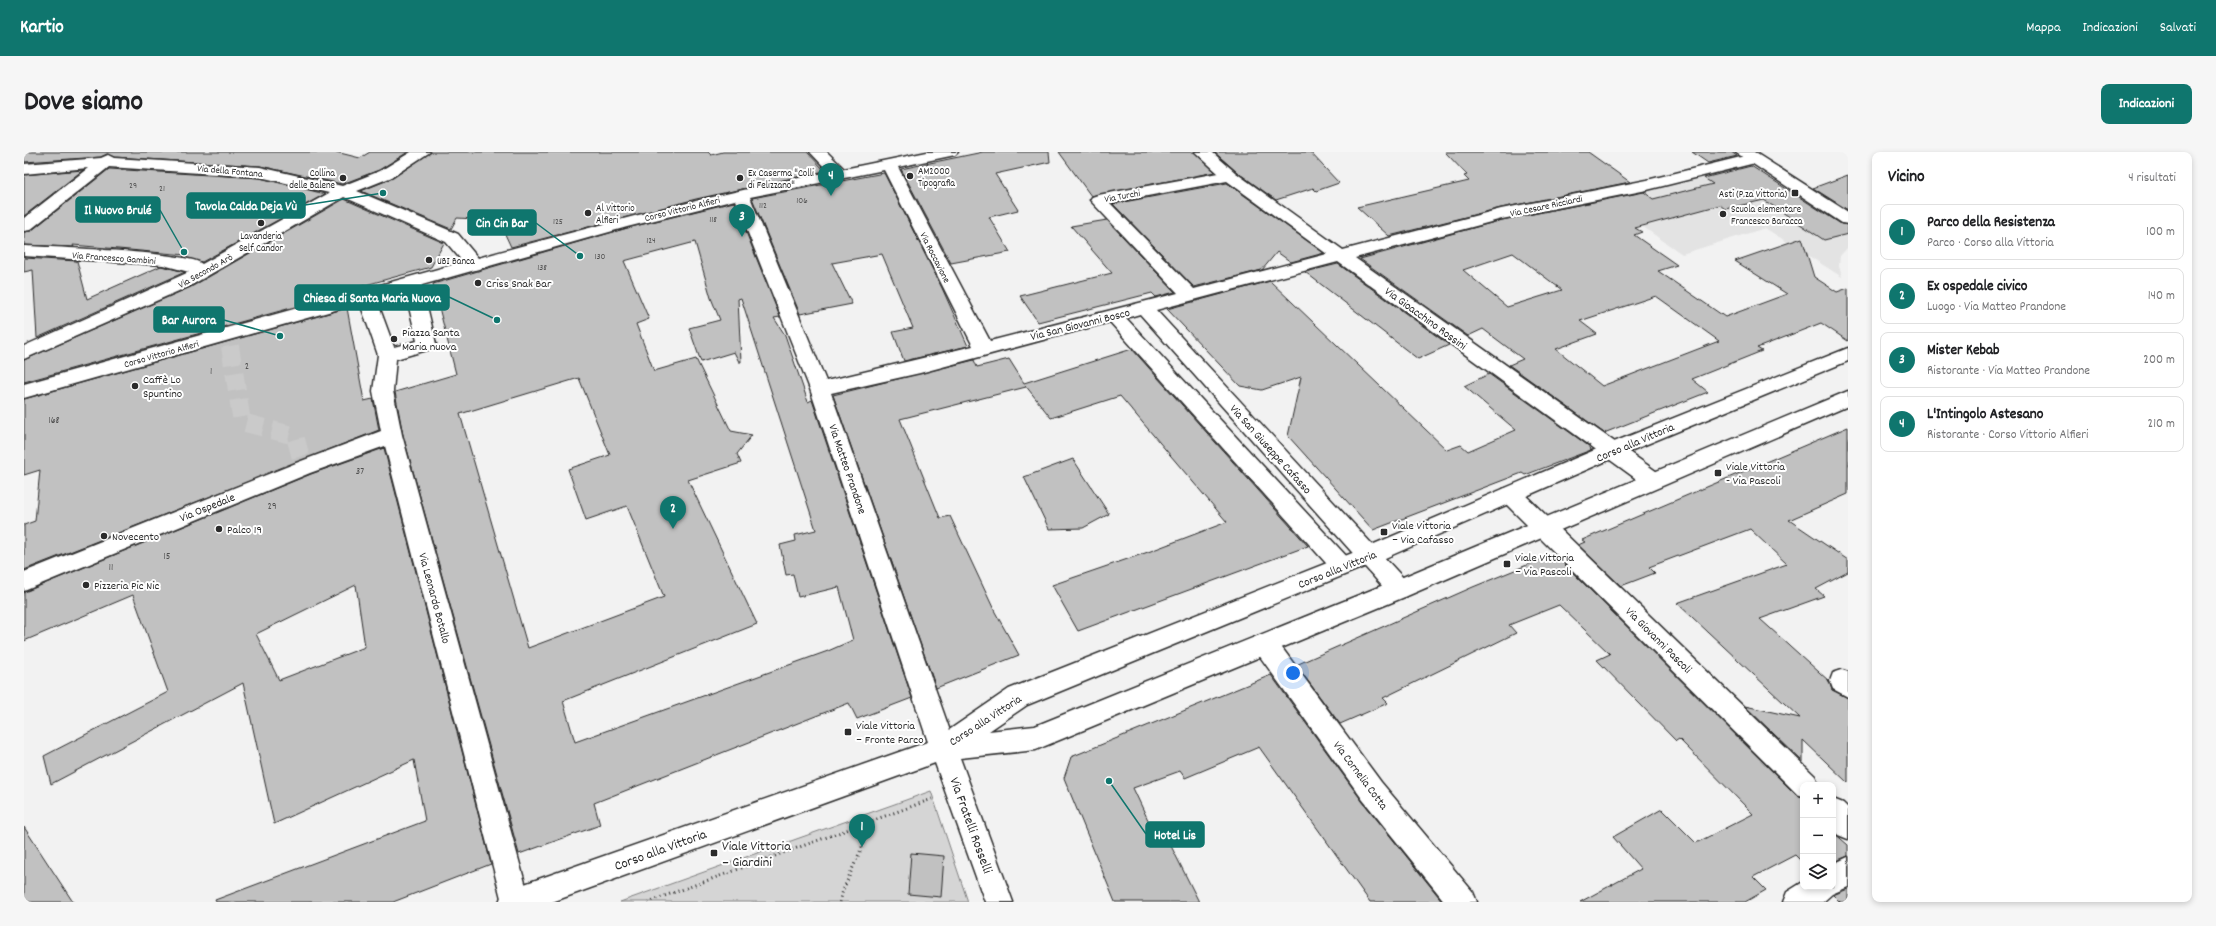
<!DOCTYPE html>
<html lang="it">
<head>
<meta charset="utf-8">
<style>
	body { margin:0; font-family:Dekko,sans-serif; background:#f6f6f6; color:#202124 }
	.controls { position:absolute; right:12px; bottom:12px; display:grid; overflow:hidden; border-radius:8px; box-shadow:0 2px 6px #0003 }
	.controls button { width:36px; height:36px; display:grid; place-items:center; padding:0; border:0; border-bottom:1px solid #e0e0e0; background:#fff; color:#202124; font:20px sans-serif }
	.you { position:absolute; left:1269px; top:521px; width:14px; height:14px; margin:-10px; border:3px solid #fff; border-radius:50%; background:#1a73e8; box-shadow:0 0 0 6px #1a73e833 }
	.badge { display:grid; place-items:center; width:26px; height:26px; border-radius:50%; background:#0f766e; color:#fff; font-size:13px; font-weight:700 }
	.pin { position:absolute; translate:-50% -33px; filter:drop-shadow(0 1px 2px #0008) }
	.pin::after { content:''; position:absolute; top:21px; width:14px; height:12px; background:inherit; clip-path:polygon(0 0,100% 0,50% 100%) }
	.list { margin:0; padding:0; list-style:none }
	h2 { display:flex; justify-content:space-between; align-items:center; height:52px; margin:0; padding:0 16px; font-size:17px }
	h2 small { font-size:13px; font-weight:400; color:#757577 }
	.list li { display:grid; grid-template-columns:26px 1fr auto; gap:12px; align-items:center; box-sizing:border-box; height:56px; margin:0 8px 8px; padding:0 8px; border:1px solid #e0e0e0; border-radius:8px }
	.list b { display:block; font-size:15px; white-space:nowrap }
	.list p { margin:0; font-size:13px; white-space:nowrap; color:#757577 }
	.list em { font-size:13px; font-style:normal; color:#757577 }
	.icon { flex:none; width:22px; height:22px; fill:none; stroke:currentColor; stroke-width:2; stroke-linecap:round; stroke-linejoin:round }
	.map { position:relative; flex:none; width:1824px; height:750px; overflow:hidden; border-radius:8px }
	header { display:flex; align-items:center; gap:24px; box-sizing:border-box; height:56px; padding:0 20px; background:#0f766e; color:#fff }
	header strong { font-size:19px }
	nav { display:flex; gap:22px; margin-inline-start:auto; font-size:14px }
	.intro { display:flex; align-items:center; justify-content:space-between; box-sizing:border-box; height:96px; padding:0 24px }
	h1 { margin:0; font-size:28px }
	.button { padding:10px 18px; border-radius:8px; background:#0f766e; color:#fff; font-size:14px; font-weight:700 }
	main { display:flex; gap:24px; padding:0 24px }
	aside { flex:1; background:#fff; border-radius:8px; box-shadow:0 2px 6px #0003 }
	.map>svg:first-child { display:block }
</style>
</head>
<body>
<header>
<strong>Kartio</strong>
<nav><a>Mappa</a><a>Indicazioni</a><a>Salvati</a></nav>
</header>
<div class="intro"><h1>Dove siamo</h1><a class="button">Indicazioni</a></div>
<main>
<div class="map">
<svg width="1824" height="750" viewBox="0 0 1824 750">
	<rect width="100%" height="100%" fill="#f2f2f2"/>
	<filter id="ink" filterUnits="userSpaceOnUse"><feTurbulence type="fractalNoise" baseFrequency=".025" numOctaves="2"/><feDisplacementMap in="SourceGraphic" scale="8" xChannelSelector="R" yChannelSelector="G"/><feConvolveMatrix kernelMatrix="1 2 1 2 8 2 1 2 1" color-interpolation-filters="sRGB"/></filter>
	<g filter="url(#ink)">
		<polygon fill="#e3e3e3" points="1729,15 1824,79 1824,95 1816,104 1815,114 1818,125 1741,76 1658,102 1579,47"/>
		<polygon fill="#d5d5d5" stroke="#808080" points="907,639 944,750 596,750"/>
		<g fill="#c1c1c1" stroke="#2b2b2b" fill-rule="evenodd">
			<polygon points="0,0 312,0 336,6 346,0 384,0 355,18 318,32 236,14 90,5 83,2 77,5 0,10"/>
			<polygon points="407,0 684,0 687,3 699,0 783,0 801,19 672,47 487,95 473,65 452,67 433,66 427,77 337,39 369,26"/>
			<polygon points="959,0 1025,0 1026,10 971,22 994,58 965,65 986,100 927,111 877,17"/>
			<polygon points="1035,0 1170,0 1191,20 1067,44"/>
			<polygon points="1190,0 1286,0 1315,31 1292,39 1289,36 1252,48 1213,20"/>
			<polygon points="1421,0 1564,0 1606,30 1477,56 1365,84 1333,55 1445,29 1440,24 1443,23"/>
			<polygon points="1668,0 1707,0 1713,4 1684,11"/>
			<path d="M1727,14L1817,72L1824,73V82L1800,88L1740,48L1701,57L1696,53L1611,76L1618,80L1610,83L1653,113L1634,119L1701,165L1763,142L1711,109L1778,86L1790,125L1813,140L1824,136V189L1797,171L1733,196L1738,199L1668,227L1684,240L1580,281L1485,213L1499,207L1459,177L1444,184L1336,107L1478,68L1620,40L1629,47L1689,32L1680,26ZM1489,101L1538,138L1483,155L1439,118ZM1632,144L1695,189L1578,234L1532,197L1573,182L1556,169Z"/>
			<polygon points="85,17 236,26 301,42 178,110 159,105 162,103 49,93 50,95 0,93 0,80 7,79"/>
			<polygon points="59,18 0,64 0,23"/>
			<polygon points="860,21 918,136 944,194 880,209 869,180 889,176 858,102 808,111 828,152 776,162 728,46"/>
			<polygon points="1824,23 1824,58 1789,36"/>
			<polygon points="1203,31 1300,101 1267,110 1253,100 1238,118 1170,135 1089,52"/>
			<polygon points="320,47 420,91 407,115 320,139 321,141 0,230 0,208 167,135"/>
			<path d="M710,50L756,165L750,166L761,183L784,250L788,248L888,546L833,567L825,551L570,651L576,673L495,702L379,283L371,240L432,222L409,132L603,76ZM671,90L687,146L696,168L665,176L677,210L710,200L715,210H717L714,147L717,146L792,378L771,383L772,389L756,393L762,423L769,422L774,445L815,435L829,488L804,499L551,590L539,549L733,472L664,328L717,311L713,302L728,283L707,279L672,207L630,219L612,172L625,167L600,109ZM555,226L586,303L544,317L562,368L603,354L640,445L504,496L436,262Z"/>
			<polygon points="1083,68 1151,140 1132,145 1128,141 1014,170 996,144 1088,121 1047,74"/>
			<polygon points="0,106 53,109 63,147 137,114 161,120 13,186 9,118 0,120"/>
			<polygon points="1314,112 1425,193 1394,207 1281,120"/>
			<polygon points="1246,129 1423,298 1437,293 1444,299 1492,278 1440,234 1465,222 1566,295 1567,298 1501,323 1498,321 1349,378 1264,284 1277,225 1238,238 1216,234 1143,157"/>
			<polygon points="323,156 340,249 349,247 355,278 0,418 0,373 11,369 16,318 0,323 0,247"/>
			<polygon points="1108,197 1284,394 1054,479 1028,433 1124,400 1203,370 1096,244 1027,266 1001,233 1002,235 876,267 916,366 926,364 971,460 995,503 912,536 809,243 950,208 953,215 985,207 1000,231"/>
			<polygon points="1824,275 1824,342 1765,368 1824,408 1824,420 1792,437 1800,444 1736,467 1805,529 1808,538 1824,546 1824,631 1779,588 1779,610 1721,554 1776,566 1653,451 1763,412 1726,377 1625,415 1631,421 1597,434 1554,393 1561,390 1558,388"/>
			<path d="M360,296L467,712L369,750H192L191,748L401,669L390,608L250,672L219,531L27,632L20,604L144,540L109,443L0,489V440L287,322ZM332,433L341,495L255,528L232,482Z"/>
			<polygon points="1049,307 1085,362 1059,376 1025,377 1000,325"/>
			<polygon points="1530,402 1772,643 1779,645 1779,711 1771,703 1729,725 1742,738 1721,750 1556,750 1617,717 1589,685 1638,657 1672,691 1729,662 1655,587 1652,589 1573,508 1586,502 1535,453 1485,473 1492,481 1359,546 1364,551 1316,572 1272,513 1449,435"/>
			<polygon points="1247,523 1338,649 1419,750 1346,750 1235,595 1161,626 1156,619 1109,636 1125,670 1141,682 1175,750 1091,750 1040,626 1047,605"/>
			<polygon points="0,675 49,750 0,750"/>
			<polygon points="1809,680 1824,693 1824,704 1809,710"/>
			<polygon points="887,701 920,704 917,745 884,742"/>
			<polygon points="1824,737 1824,750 1816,750 1809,743"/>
		</g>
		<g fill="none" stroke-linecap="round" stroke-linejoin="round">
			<polyline stroke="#cacaca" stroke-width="18" stroke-dasharray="18 9" stroke-linecap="butt" points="206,194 218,270 271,284 277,306"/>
			<defs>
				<g id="street">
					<path d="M387,0H406L368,25L333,39L434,82L454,106C570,74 686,43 805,20L786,0H803L820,17L903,0H934L931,3L874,15L966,189L1154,141L1066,48L1068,45L1074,43L1194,21L1171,0H1188L1212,21L1319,98L1477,57L1623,28L1729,2L1735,4L1737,7L1735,10L1623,38L1478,67L1331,106L1636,322L1640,328L1636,334L1629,336L1622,334L1314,110L1132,158L1383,430L1387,437L1383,444L1375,446L1367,444L1116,162L1102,166L1326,408L1329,414L1326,420L1318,423L1310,420L1086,170L896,221L807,241L932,596L928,604L919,608L910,604L906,596L786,237L711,48L603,75L398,133L412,192L410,196L372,207L369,239L378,283L506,749L478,750L361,294L286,321L0,439V420L272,311L357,279L349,239L354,203L336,151L0,246V232L439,110L422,90L320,45L166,134L0,207V194L165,120L139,113L0,104V94C25,95 167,100 178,112L305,41L236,25L85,15L6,78L0,79V66L64,16L0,22V12L77,6L84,3L90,6L236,15L318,34L356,19ZM860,18L949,194L802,229L726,45ZM1203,29L1303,102L1170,137L1086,51ZM381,138L393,189L370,195L352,146Z"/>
					<polygon points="1487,335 1495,337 1791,624 1795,633 1779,633 1779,644 1773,642 1479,349 1476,343 1479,337"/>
					<polygon points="1241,482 1250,485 1357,630 1449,740 1453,750 1421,750 1339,648 1232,499 1229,492 1232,485"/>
					<polygon points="1818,518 1824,520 1824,545 1809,537 1806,529 1809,521"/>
					<polygon points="1809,647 1819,651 1824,656 1824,687 1814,683 1809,678"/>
					<polygon points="1824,705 1824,735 1808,742 1799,750 1759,750 1763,740 1779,730 1779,735 1809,735 1809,712"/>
				</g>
				<polygon id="secondary" points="1824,196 1824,209 1594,304 1352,410 1003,553 965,579 1011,574 1367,430 1824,239 1824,254 1383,444 1021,594 1012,598 936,606 989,750 961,750 911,611 528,750 475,750 479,740 489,736 912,587 985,537 1336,398 1580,294"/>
				<polygon id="primary" points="1711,0 1730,0 1824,60 1824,72 1818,71"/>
			</defs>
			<use href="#street" stroke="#2b2b2b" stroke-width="3"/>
			<use href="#secondary" stroke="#2b2b2b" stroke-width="3"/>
			<use href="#primary" stroke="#2b2b2b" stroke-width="3"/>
			<g stroke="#2b2b2b" stroke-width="3" stroke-dasharray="1 3.5" stroke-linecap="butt">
				<polyline points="624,750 908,647"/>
				<polyline points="816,750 819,738 850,668"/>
			</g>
			<use href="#street" fill="#fff" fill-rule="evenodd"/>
			<use href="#secondary" fill="#fff" fill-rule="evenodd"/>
			<use href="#primary" fill="#fff" fill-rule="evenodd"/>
		</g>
	</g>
	<g fill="#2b2b2b" stroke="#fff" stroke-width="1.5">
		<circle cx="886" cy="24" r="4"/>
		<circle cx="319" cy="26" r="4"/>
		<circle cx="716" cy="26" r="4"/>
		<rect x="1767" y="37" width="8" height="8" rx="2"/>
		<circle cx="564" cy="61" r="4"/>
		<circle cx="1699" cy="62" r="4"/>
		<circle cx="237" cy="71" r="4"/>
		<circle cx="405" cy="108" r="4"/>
		<circle cx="454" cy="131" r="4"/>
		<circle cx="370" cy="187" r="4"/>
		<circle cx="111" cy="234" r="4"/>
		<rect x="1690" y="317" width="8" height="8" rx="2"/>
		<circle cx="195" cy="377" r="4"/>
		<rect x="1356" y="376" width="8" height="8" rx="2"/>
		<circle cx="80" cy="384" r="4"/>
		<rect x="1479" y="408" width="8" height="8" rx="2"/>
		<circle cx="62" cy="433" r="4"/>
		<rect x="820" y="576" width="8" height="8" rx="2"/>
		<rect x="686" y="697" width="8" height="8" rx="2"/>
	</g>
	<g text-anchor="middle" stroke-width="4" stroke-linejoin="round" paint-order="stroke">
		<g font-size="9" fill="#505050">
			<text x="109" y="36">29</text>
			<text x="138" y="39">21</text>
			<text x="778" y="51">106</text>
			<text x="739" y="56">112</text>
			<text x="689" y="70">118</text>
			<text x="534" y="72">125</text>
			<text x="627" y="91">124</text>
			<text x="576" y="107">130</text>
			<text x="518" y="118">138</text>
		</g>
		<g font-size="10" fill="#2b2b2b" stroke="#fff">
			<text transform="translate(206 18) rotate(5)" y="4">Via della Fontana</text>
			<text transform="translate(1098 43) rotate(-10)" y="4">Via Turchi</text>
			<text transform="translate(1522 53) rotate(-12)" y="4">Via Cesare Ricciardi</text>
			<text transform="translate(658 56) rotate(-14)" y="4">Corso Vittorio Alfieri</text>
			<text transform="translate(90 105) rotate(4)" y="4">Via Francesco Gambini</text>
			<text transform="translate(912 105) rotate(63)" y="4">Via Roccavione</text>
			<text transform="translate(181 118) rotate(-29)" y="4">Via Secondo Arò</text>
			<text transform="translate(137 201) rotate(-16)" y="4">Corso Vittorio Alfieri</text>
		</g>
		<g font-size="10" fill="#2b2b2b" stroke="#fff" text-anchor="start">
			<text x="894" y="22">AM2000<tspan x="894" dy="12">Tipografia</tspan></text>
			<text x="311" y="24" text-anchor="end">Collina<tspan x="311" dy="12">delle Balene</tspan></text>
			<text x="724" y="24">Ex Caserma "Colli<tspan x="724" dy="12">di Felizzano"</tspan></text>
			<text x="1763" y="45" text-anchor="end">Asti (P.za Vittoria)</text>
			<text x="572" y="59">Al Vittorio<tspan x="572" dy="12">Alfieri</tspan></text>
			<text x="1707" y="60">Scuola elementare<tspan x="1707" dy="12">Francesco Baracca</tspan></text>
			<text x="237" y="87" text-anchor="middle">Lavanderia<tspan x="237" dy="12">Self Candor</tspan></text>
			<text x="413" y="112">UBI Banca</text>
		</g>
		<g font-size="10" fill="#505050">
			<text x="223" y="217">2</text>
			<text x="187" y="222">1</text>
			<text x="30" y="271">168</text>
			<text x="336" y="322">37</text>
			<text x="248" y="357">29</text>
			<text x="143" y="407">15</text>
			<text x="87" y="418">11</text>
		</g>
		<g font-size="12" fill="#2b2b2b" stroke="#fff" text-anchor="start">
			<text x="462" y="135">Criss Snak Bar</text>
			<text x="378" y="184">Piazza Santa<tspan x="378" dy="14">Maria nuova</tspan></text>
			<text x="119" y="231">Caffè Lo<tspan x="119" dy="14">Spuntino</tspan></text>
			<text x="1702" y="318">Viale Vittoria<tspan x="1702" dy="14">- Via Pascoli</tspan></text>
			<text x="1368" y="377">Viale Vittoria<tspan x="1368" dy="14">– Via Cafasso</tspan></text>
			<text x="203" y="381">Palco 19</text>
			<text x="88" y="388">Novecento</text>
			<text x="1491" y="409">Viale Vittoria<tspan x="1491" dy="14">– Via Pascoli</tspan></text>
			<text x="70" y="437">Pizzeria Pic Nic</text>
			<text x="832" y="577">Viale Vittoria<tspan x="832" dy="14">– Fronte Parco</tspan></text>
		</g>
		<g font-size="12" fill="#2b2b2b" stroke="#fff">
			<text transform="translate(1402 166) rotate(36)" y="4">Via Gioacchino Rossini</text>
			<text transform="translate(1056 172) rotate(-14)" y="4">Via San Giovanni Bosco</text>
			<text transform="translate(1611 290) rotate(-23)" y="4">Corso alla Vittoria</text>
			<text transform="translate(1247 297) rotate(48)" y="4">Via San Giuseppe Cafasso</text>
			<text transform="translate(824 317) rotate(71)" y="4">Via Matteo Prandone</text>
			<text transform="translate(183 355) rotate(-22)" y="4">Via Ospedale</text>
			<text transform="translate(1313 417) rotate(-22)" y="4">Corso alla Vittoria</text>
			<text transform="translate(411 446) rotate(75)" y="4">Via Leonardo Botallo</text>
			<text transform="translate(1635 488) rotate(45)" y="4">Via Giovanni Pascoli</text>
			<text transform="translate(961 568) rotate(-33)" y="4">Corso alla Vittoria</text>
			<text transform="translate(1337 623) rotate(53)" y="4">Via Cornelia Cotta</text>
		</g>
		<g font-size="14" fill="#2b2b2b" stroke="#fff">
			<text transform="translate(948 673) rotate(70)" y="5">Via Fratelli Rosselli</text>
			<text transform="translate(636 697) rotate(-20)" y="5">Corso alla Vittoria</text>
		</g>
		<g font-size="14" fill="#2b2b2b" stroke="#fff" text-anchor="start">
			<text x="698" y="698">Viale Vittoria<tspan x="698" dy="16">– Giardini</tspan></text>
		</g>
	</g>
	<path fill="none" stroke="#0f766e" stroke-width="1.5" d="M359 41L281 53M160 100L136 58M556 104L512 71M473 168L425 145M256 184L200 168M1085 629L1122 682"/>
	<g fill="#0f766e" stroke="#fff" stroke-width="1.5">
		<circle cx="359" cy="41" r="4"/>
		<circle cx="160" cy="100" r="4"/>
		<circle cx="556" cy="104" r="4"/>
		<circle cx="473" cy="168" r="4"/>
		<circle cx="256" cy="184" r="4"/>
		<circle cx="1085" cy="629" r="4"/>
	</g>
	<g fill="#0f766e" stroke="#0f766e" stroke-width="1.5">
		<rect x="163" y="41" width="118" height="25" rx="4"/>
		<rect x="52" y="45" width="84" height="25" rx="4"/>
		<rect x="444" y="58" width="68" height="25" rx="4"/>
		<rect x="271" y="133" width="154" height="25" rx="4"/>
		<rect x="130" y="155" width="70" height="25" rx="4"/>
		<rect x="1122" y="670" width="58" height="25" rx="4"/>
	</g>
	<g font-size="13" text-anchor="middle" font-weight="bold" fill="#fff">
		<text x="222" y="58">Tavola Calda Deja Vù</text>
		<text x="94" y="62">Il Nuovo Brulé</text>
		<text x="478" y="75">Cin Cin Bar</text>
		<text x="348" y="150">Chiesa di Santa Maria Nuova</text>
		<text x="165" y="172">Bar Aurora</text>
		<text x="1151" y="687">Hotel Lis</text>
	</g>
</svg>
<div class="controls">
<button>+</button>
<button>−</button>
<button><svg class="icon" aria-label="layers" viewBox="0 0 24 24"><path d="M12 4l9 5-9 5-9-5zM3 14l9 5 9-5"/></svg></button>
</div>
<div class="you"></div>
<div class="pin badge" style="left:838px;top:695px">1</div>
<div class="pin badge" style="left:649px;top:377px">2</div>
<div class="pin badge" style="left:718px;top:85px">3</div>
<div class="pin badge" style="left:807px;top:44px">4</div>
</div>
<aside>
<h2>Vicino<small>4 risultati</small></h2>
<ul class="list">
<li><span class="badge">1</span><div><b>Parco della Resistenza</b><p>Parco · Corso alla Vittoria</p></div><em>100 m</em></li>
<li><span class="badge">2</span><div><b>Ex ospedale civico</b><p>Luogo · Via Matteo Prandone</p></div><em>140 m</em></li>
<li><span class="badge">3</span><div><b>Mister Kebab</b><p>Ristorante · Via Matteo Prandone</p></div><em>200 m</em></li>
<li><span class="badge">4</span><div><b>L'Intingolo Astesano</b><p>Ristorante · Corso Vittorio Alfieri</p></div><em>210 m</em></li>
</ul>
</aside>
</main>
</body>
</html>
